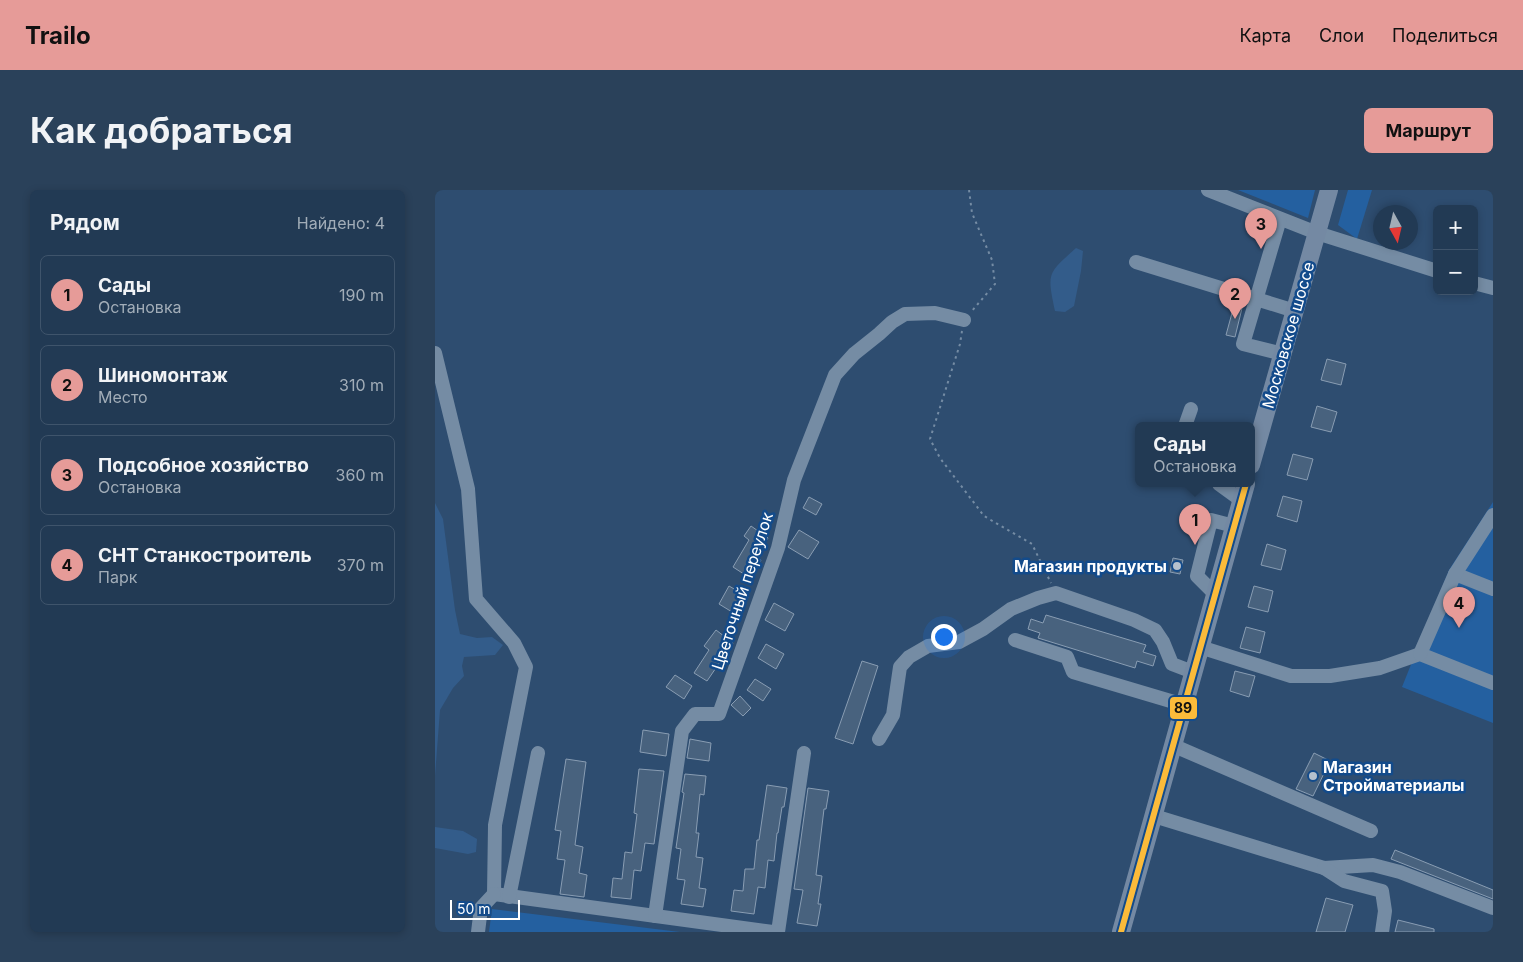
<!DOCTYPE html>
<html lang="ru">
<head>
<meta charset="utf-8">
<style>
	body { margin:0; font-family:Inter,sans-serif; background:#2a415a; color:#f1f3f6 }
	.controls { position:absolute; right:15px; top:15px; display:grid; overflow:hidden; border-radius:8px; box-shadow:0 2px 8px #0003 }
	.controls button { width:45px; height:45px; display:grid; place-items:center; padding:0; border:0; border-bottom:1px solid #3f546b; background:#223a54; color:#f1f3f6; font:25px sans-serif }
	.compass { position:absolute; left:938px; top:15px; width:45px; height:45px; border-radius:50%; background:#223a54; box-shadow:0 2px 8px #0003; rotate:172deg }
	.scale { position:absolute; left:15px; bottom:12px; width:70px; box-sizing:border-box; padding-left:5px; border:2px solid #fff; border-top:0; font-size:14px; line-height:18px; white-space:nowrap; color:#fff; -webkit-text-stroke:4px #134b8b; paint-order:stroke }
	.you { position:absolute; left:508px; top:446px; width:18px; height:18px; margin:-12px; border:4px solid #fff; border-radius:50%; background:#1a73e8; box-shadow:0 0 0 8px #1a73e833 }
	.badge { display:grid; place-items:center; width:32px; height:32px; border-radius:50%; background:#e69b98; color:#111; font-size:16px; font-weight:700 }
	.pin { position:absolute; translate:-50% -41px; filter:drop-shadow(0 1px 2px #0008) }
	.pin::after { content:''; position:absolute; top:26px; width:18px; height:15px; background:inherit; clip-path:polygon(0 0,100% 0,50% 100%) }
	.popup { position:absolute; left:700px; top:232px; width:120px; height:65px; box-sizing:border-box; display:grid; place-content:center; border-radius:8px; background:#223a54; filter:drop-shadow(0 1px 4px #0005); font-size:16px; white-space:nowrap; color:#a2adb8 }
	.popup b { font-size:19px; color:#f1f3f6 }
	.popup::after { content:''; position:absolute; left:50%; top:100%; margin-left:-10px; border:10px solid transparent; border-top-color:#223a54 }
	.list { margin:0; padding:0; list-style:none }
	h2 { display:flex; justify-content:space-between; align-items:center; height:65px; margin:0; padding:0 20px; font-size:21px }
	h2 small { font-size:16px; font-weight:400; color:#a2adb8 }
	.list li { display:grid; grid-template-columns:32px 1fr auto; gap:15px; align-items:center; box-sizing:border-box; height:80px; margin:0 10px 10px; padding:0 10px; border:1px solid #3f546b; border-radius:8px }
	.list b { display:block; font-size:19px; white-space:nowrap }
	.list p { margin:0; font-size:16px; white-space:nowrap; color:#a2adb8 }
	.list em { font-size:16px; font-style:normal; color:#a2adb8 }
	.map { position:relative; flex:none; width:1058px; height:742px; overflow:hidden; border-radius:8px }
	header { display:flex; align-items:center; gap:30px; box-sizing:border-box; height:70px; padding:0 25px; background:#e69b98; color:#111 }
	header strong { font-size:24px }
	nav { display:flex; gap:28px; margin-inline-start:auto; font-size:18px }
	.intro { display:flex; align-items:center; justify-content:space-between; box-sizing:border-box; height:120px; padding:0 30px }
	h1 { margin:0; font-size:35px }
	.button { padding:12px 22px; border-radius:8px; background:#e69b98; color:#111; font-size:18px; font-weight:700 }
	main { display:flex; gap:30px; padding:0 30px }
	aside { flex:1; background:#223a54; border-radius:8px; box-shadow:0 2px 8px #0003 }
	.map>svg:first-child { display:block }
</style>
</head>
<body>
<header>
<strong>Trailo</strong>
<nav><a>Карта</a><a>Слои</a><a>Поделиться</a></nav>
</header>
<div class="intro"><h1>Как добраться</h1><a class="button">Маршрут</a></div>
<main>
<aside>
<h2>Рядом<small>Найдено: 4</small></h2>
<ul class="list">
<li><span class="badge">1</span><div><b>Сады</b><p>Остановка</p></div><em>190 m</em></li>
<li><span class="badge">2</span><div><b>Шиномонтаж</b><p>Место</p></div><em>310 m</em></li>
<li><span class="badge">3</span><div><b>Подсобное хозяйство</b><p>Остановка</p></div><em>360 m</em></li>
<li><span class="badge">4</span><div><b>СНТ Станкостроитель</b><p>Парк</p></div><em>370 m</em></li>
</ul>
</aside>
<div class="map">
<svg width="1058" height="742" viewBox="0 0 1058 742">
	<rect width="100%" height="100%" fill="#2e4d70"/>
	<g fill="#2460a0">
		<polygon points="803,0 880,0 873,28"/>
		<polygon points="913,0 937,0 922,49 903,35"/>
		<polygon points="1058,312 1058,533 967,497 1014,380"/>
		<polygon points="57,719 245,742 54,742"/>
	</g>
	<g fill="#335c8a">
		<path d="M641,58L648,61L646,81L639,116L630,122L620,121C612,83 612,84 641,58Z"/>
		<polygon points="0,313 8,329 20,420 25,444 42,448 57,447 68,455 60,465 29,467 27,476 29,486 18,498 5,520 0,586"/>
		<polygon points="0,637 28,641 42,649 41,662 33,664 0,658"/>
	</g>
	<g fill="#48627e" stroke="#899db3">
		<polygon points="800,112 808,114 800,147 791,145"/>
		<polygon points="892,169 911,174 906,195 886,190"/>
		<polygon points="882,216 902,222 896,242 876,237"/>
		<polygon points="858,264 878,269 872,290 852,285"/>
		<polygon points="848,306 867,311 862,332 842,326"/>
		<polygon points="374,307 387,314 381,325 368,318"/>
		<polygon points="316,336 333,348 321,367 326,370 315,388 298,377 314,350 309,346"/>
		<polygon points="364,340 384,352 373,369 353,357"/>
		<polygon points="832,354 851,360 846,380 826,375"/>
		<polygon points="738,368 748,370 745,384 735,382"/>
		<polygon points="294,396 313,407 302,425 284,414"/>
		<polygon points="819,396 838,401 833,422 813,417"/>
		<polygon points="339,413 359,424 350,441 330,430"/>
		<polygon points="611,425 711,455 708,462 721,466 718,476 702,471 700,478 603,448 605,443 593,439 596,429 608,433"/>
		<polygon points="811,437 830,442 825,463 805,458"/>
		<polygon points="281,440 298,453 272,491 259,483 274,460 269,456"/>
		<polygon points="331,454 349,464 341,479 323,468"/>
		<polygon points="427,471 443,476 418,554 400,548"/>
		<polygon points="800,481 820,486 814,507 795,501"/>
		<polygon points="240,485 257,496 249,509 231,497"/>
		<polygon points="320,489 336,499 328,511 312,500"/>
		<polygon points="305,506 316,518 308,526 296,515"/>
		<polygon points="208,540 234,544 231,566 205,562"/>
		<polygon points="255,549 276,553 274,571 252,568"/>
		<polygon points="879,563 895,571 878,606 861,599"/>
		<polygon points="131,569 151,572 140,655 148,657 144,683 152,685 149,707 125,704 130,670 122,669 126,641 120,640"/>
		<polygon points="204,579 229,581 219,654 210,653 206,681 199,680 196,709 176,707 178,688 187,689 190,662 197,663 202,624 199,623"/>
		<polygon points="250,584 271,586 269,605 265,604 261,643 264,643 261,667 268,668 264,698 271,699 268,717 246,714 250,690 242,689 246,659 241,658 249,603 247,602"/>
		<polygon points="332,595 352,598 349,617 347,617 343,643 342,643 339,671 333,670 330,698 323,697 319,724 296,721 299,700 308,701 310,679 319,679 322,650 324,650"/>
		<polygon points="373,598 394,601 391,619 389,619 381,685 387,686 383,714 386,714 382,736 362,733 368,700 359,699"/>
		<polygon points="960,660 1058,700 1058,709 956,669"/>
		<polygon points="891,708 918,715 910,742 881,742"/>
		<polygon points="963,730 999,739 999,742 960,742"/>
	</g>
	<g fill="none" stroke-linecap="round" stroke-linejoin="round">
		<g stroke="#758ca4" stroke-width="2" stroke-dasharray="2.5 4" stroke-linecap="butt">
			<polyline points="534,0 537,23 557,70 560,94 536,122"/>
			<polyline points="527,141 525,154 495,249 505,268 549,326 597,354 616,393"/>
		</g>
		<g stroke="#758ca4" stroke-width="14">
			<polyline points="773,0 882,43 1002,81"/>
			<polyline points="845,29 808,154 848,164"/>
			<polyline points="701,72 860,121"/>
			<polyline points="1039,93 1058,98"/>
			<polyline points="0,163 33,299 41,409 79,453 91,477 60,635 59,704"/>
			<polyline points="750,236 756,219"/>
			<polyline points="784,294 806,310"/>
			<polyline points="1020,384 1058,399"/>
			<polyline points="780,404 762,386 776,330 799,336"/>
			<polyline points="580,450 632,467 638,482 749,515"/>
			<polyline points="765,457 856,486 895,486 945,478 985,464 1058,493"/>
			<polyline points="985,464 1020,384 1058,325"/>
			<polyline points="444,549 458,525 465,477 474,467 493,456 524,452 548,439 576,419 603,408 621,403 699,430 720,440 728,452 737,474 758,482"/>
			<polyline points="737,555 936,641"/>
			<polyline points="719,626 889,678 938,675 965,682 1058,718"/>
			<polyline points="889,678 909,691 947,701 950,721 947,742"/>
			<polyline points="59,704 338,742"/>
			<polyline points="74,707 103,563"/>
			<polyline points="220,726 247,541 260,524 284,524 343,358 359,290 400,185 419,164 444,144 457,132 470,124 500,123 529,130"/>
			<polyline points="43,742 46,718 59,704"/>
			<polyline points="343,742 369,563"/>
		</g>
		<g stroke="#7489a3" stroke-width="18">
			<polyline points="816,275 894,0"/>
			<polyline points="686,742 811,294"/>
		</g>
		<defs>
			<polyline id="bus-1" points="686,742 811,294"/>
		</defs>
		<use href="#bus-1" stroke="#134b8b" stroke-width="10"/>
		<use href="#bus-1" stroke="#fbbb3a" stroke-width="6"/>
	</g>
	<g fill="#b6c1cd" stroke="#134b8b" stroke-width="2">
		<circle cx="742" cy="376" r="5"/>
		<circle cx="878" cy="586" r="5"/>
	</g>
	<g text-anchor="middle" stroke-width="5" stroke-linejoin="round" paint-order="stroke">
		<g font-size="16" fill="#fff" stroke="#134b8b">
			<text transform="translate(853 145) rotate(-74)" y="6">Московское шоссе</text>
			<text transform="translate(307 401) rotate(-72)" y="6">Цветочный переулок</text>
		</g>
		<g font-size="16" font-weight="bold" fill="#fff" stroke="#134b8b" text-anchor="end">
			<text x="732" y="382">Магазин продукты</text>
			<text x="888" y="583" text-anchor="start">Магазин<tspan x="888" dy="18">Стройматериалы</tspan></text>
		</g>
	</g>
	<rect stroke="#134b8b" stroke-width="2" x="734" y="506" width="29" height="24" rx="5" fill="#fbbb3a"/>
	<g font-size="14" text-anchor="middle" font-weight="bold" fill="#111">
		<text x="748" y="523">89</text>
	</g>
</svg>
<div class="controls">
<button>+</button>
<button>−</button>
</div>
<svg class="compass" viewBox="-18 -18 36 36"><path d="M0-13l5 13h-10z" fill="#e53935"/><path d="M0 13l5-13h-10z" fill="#a2adb8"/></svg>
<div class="scale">50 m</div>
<div class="you"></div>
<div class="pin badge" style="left:760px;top:355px">1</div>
<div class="popup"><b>Сады</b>Остановка</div>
<div class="pin badge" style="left:800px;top:129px">2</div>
<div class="pin badge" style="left:826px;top:59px">3</div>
<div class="pin badge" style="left:1024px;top:438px">4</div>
</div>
</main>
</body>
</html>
